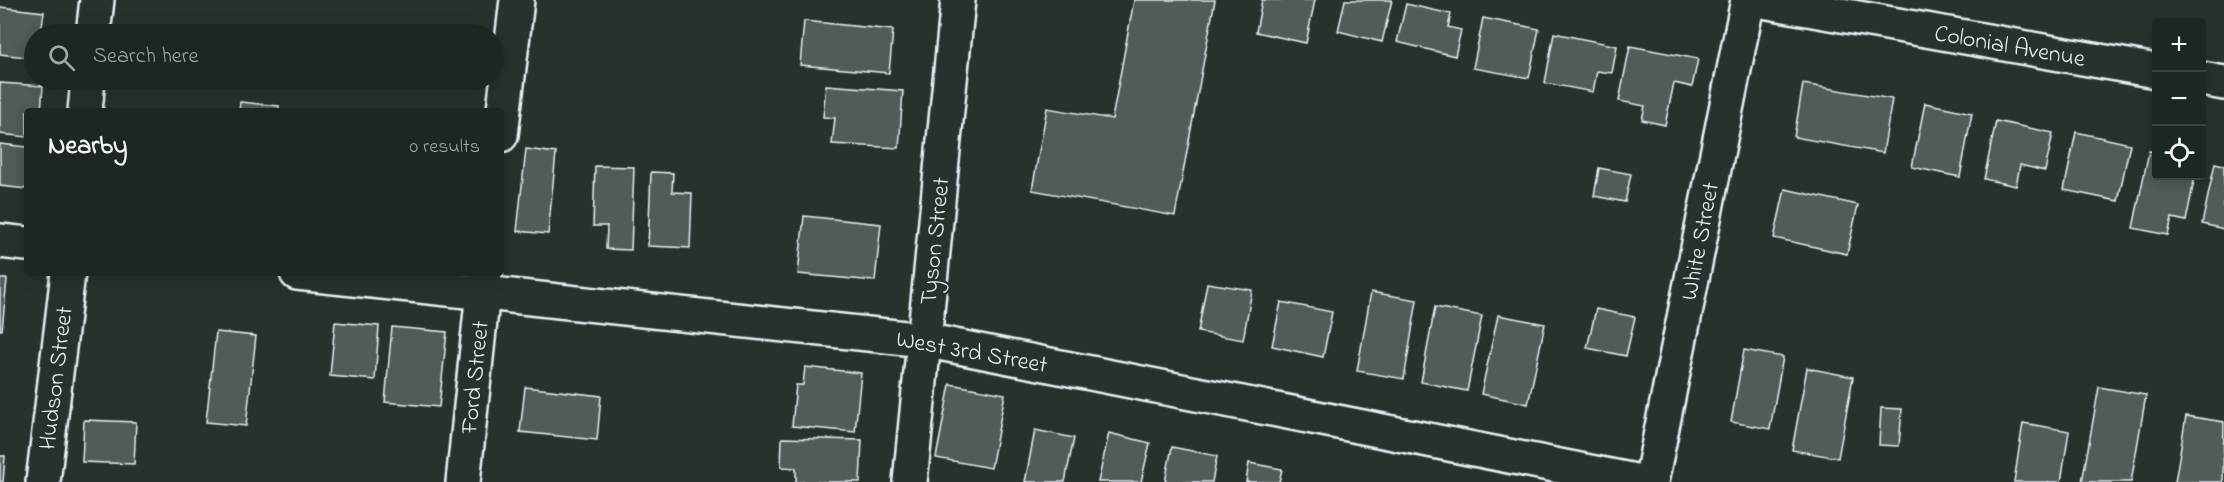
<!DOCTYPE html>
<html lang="en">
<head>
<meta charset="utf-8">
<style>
	body { margin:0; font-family:"Indie Flower",sans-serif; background:#252e2a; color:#f1f3f6 }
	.controls { position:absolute; right:18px; top:18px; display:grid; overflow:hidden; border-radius:6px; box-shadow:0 3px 15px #0003 }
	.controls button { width:54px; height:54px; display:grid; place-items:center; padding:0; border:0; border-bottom:2px solid #3a4340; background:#1c2622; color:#f1f3f6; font:30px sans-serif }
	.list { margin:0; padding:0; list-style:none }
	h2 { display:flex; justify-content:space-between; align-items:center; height:78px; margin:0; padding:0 24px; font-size:26px }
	h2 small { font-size:20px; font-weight:400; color:#a0a5a5 }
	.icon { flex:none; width:33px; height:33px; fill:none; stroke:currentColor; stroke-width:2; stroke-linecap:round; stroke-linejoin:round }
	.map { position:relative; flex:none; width:2224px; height:482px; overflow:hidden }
	.search { position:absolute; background:#1c2622; box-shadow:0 3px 15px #0003; left:24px; top:24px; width:480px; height:66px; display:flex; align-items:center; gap:15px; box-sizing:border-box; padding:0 21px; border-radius:33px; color:#a0a5a5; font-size:22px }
	.panel { position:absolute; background:#1c2622; box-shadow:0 3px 15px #0003; left:24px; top:108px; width:480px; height:168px; border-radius:6px }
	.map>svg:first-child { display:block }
</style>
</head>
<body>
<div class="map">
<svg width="2224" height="482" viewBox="0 0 2224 482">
	<rect width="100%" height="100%" fill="#26332d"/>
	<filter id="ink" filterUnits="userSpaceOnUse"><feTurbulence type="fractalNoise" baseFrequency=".0167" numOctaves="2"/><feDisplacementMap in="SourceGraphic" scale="12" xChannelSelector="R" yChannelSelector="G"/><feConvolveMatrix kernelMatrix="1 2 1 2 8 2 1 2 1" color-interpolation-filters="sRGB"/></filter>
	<g filter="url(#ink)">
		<g fill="#505c59" stroke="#e8f1f8" stroke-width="1.5">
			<polygon points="1134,0 1215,0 1175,216 1032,190 1047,108 1112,119"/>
			<polygon points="1262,0 1315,0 1306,43 1256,32"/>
			<polygon points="1345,0 1392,0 1382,42 1338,31"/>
			<polygon points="1406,4 1451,14 1448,27 1461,30 1455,56 1397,42"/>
			<polygon points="0,7 44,12 41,34 34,34 34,58 0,54"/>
			<polygon points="1483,18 1539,29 1529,78 1473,68"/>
			<polygon points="804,21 893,30 889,73 800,65"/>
			<polygon points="1554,33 1617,46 1612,73 1597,71 1593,92 1545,83"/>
			<polygon points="1630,46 1698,59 1692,87 1674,83 1665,125 1642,120 1645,106 1619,101"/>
			<polygon points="0,83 43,86 41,111 27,111 27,137 0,134"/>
			<polygon points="1803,84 1892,99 1883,153 1794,137"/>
			<polygon points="826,85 903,91 899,148 832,144 835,118 823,117"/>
			<polygon points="240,102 279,106 279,111 239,111"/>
			<polygon points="1925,103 1972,113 1960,177 1912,167"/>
			<polygon points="1996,121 2053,133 2045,171 2020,165 2016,186 1984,179"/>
			<polygon points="2076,132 2130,144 2118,201 2064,190"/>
			<polygon points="0,144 27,147 27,189 0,186"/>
			<polygon points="526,149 556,153 548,234 517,231"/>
			<polygon points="2149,151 2156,152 2156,176 2195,176 2186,221 2172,218 2168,235 2133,228"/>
			<polygon points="2215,163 2224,165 2224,229 2202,224"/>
			<polygon points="595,166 634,167 631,250 606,249 607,226 593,226"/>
			<polygon points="1599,168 1631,174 1625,202 1594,196"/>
			<polygon points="651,172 673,173 672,192 692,193 690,248 648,246"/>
			<polygon points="1785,189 1858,205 1847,254 1774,238"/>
			<polygon points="804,216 881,224 875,281 798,274"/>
			<polygon points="0,279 7,279 2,330 0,330"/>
			<polygon points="1207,283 1252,290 1243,340 1198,332"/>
			<polygon points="1371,292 1417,300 1404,379 1357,371"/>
			<polygon points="1281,302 1332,312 1323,357 1272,346"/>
			<polygon points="1435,307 1482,316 1467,391 1421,382"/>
			<polygon points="1596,309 1635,317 1626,356 1587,348"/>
			<polygon points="1498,315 1545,324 1528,404 1481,394"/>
			<polygon points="335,322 379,326 375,380 330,376"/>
			<polygon points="392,327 447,332 439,407 385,402"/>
			<polygon points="216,332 256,336 246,426 206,422"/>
			<polygon points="1744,350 1783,357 1770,429 1731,422"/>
			<polygon points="805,367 861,373 855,432 792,426 796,385 803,385"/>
			<polygon points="1807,368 1853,377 1838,458 1792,450"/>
			<polygon points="950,384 1005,394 991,468 936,458"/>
			<polygon points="525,387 601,396 597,440 520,432"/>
			<polygon points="2099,387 2146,395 2131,482 2082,482"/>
			<polygon points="1881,408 1902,409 1899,446 1879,445"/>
			<polygon points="2186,416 2224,422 2223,482 2175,482"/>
			<polygon points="84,420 136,422 134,464 82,462"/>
			<polygon points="2023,423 2069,431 2061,482 2014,482"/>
			<polygon points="1035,430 1074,438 1065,482 1025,482"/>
			<polygon points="1109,433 1150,443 1141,482 1098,482"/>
			<polygon points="782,438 862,440 860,482 796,482 796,468 781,467"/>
			<polygon points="1172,447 1217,456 1212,482 1165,482"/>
			<polygon points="0,456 5,456 3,482 0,482"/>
			<polygon points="1249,463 1282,469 1279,482 1246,482"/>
		</g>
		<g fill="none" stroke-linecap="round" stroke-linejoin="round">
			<defs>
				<g id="minor">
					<polyline points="1757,0 2156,71"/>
					<polyline points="93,34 97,0"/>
					<polyline points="2202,79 2224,83"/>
					<polyline points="85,111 88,80"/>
					<polyline points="501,135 517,0"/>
					<polyline points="0,241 27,244"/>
					<polyline points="297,273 924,340 1640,482"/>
					<polyline points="43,482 68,273"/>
					<polyline points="463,482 485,273"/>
					<polyline points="910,482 958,0"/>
					<polyline points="1651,482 1748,0"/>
				</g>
			</defs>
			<use href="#minor" stroke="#e8f1f8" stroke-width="38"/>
			<use href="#minor" stroke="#26332d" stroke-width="33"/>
		</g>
	</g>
	<g text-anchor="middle" stroke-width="4.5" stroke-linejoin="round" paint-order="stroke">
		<g font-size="24" fill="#e8f1f8" stroke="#26332d">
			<text transform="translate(2010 45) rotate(10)" y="8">Colonial Avenue</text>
			<text transform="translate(934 241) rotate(-84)" y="8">Tyson Street</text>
			<text transform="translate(1699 241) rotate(-79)" y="8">White Street</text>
			<text transform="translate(972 351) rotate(10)" y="8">West 3rd Street</text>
			<text transform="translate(474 377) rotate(-84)" y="8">Ford Street</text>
			<text transform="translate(55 378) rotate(-83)" y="8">Hudson Street</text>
		</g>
	</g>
</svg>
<div class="controls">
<button>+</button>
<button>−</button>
<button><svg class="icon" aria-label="locate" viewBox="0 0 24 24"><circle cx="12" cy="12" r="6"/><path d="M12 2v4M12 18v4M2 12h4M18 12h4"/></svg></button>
</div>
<div class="search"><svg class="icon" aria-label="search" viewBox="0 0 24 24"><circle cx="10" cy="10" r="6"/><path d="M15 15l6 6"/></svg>Search here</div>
<section class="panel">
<h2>Nearby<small>0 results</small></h2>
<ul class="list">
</ul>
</section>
</div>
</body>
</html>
